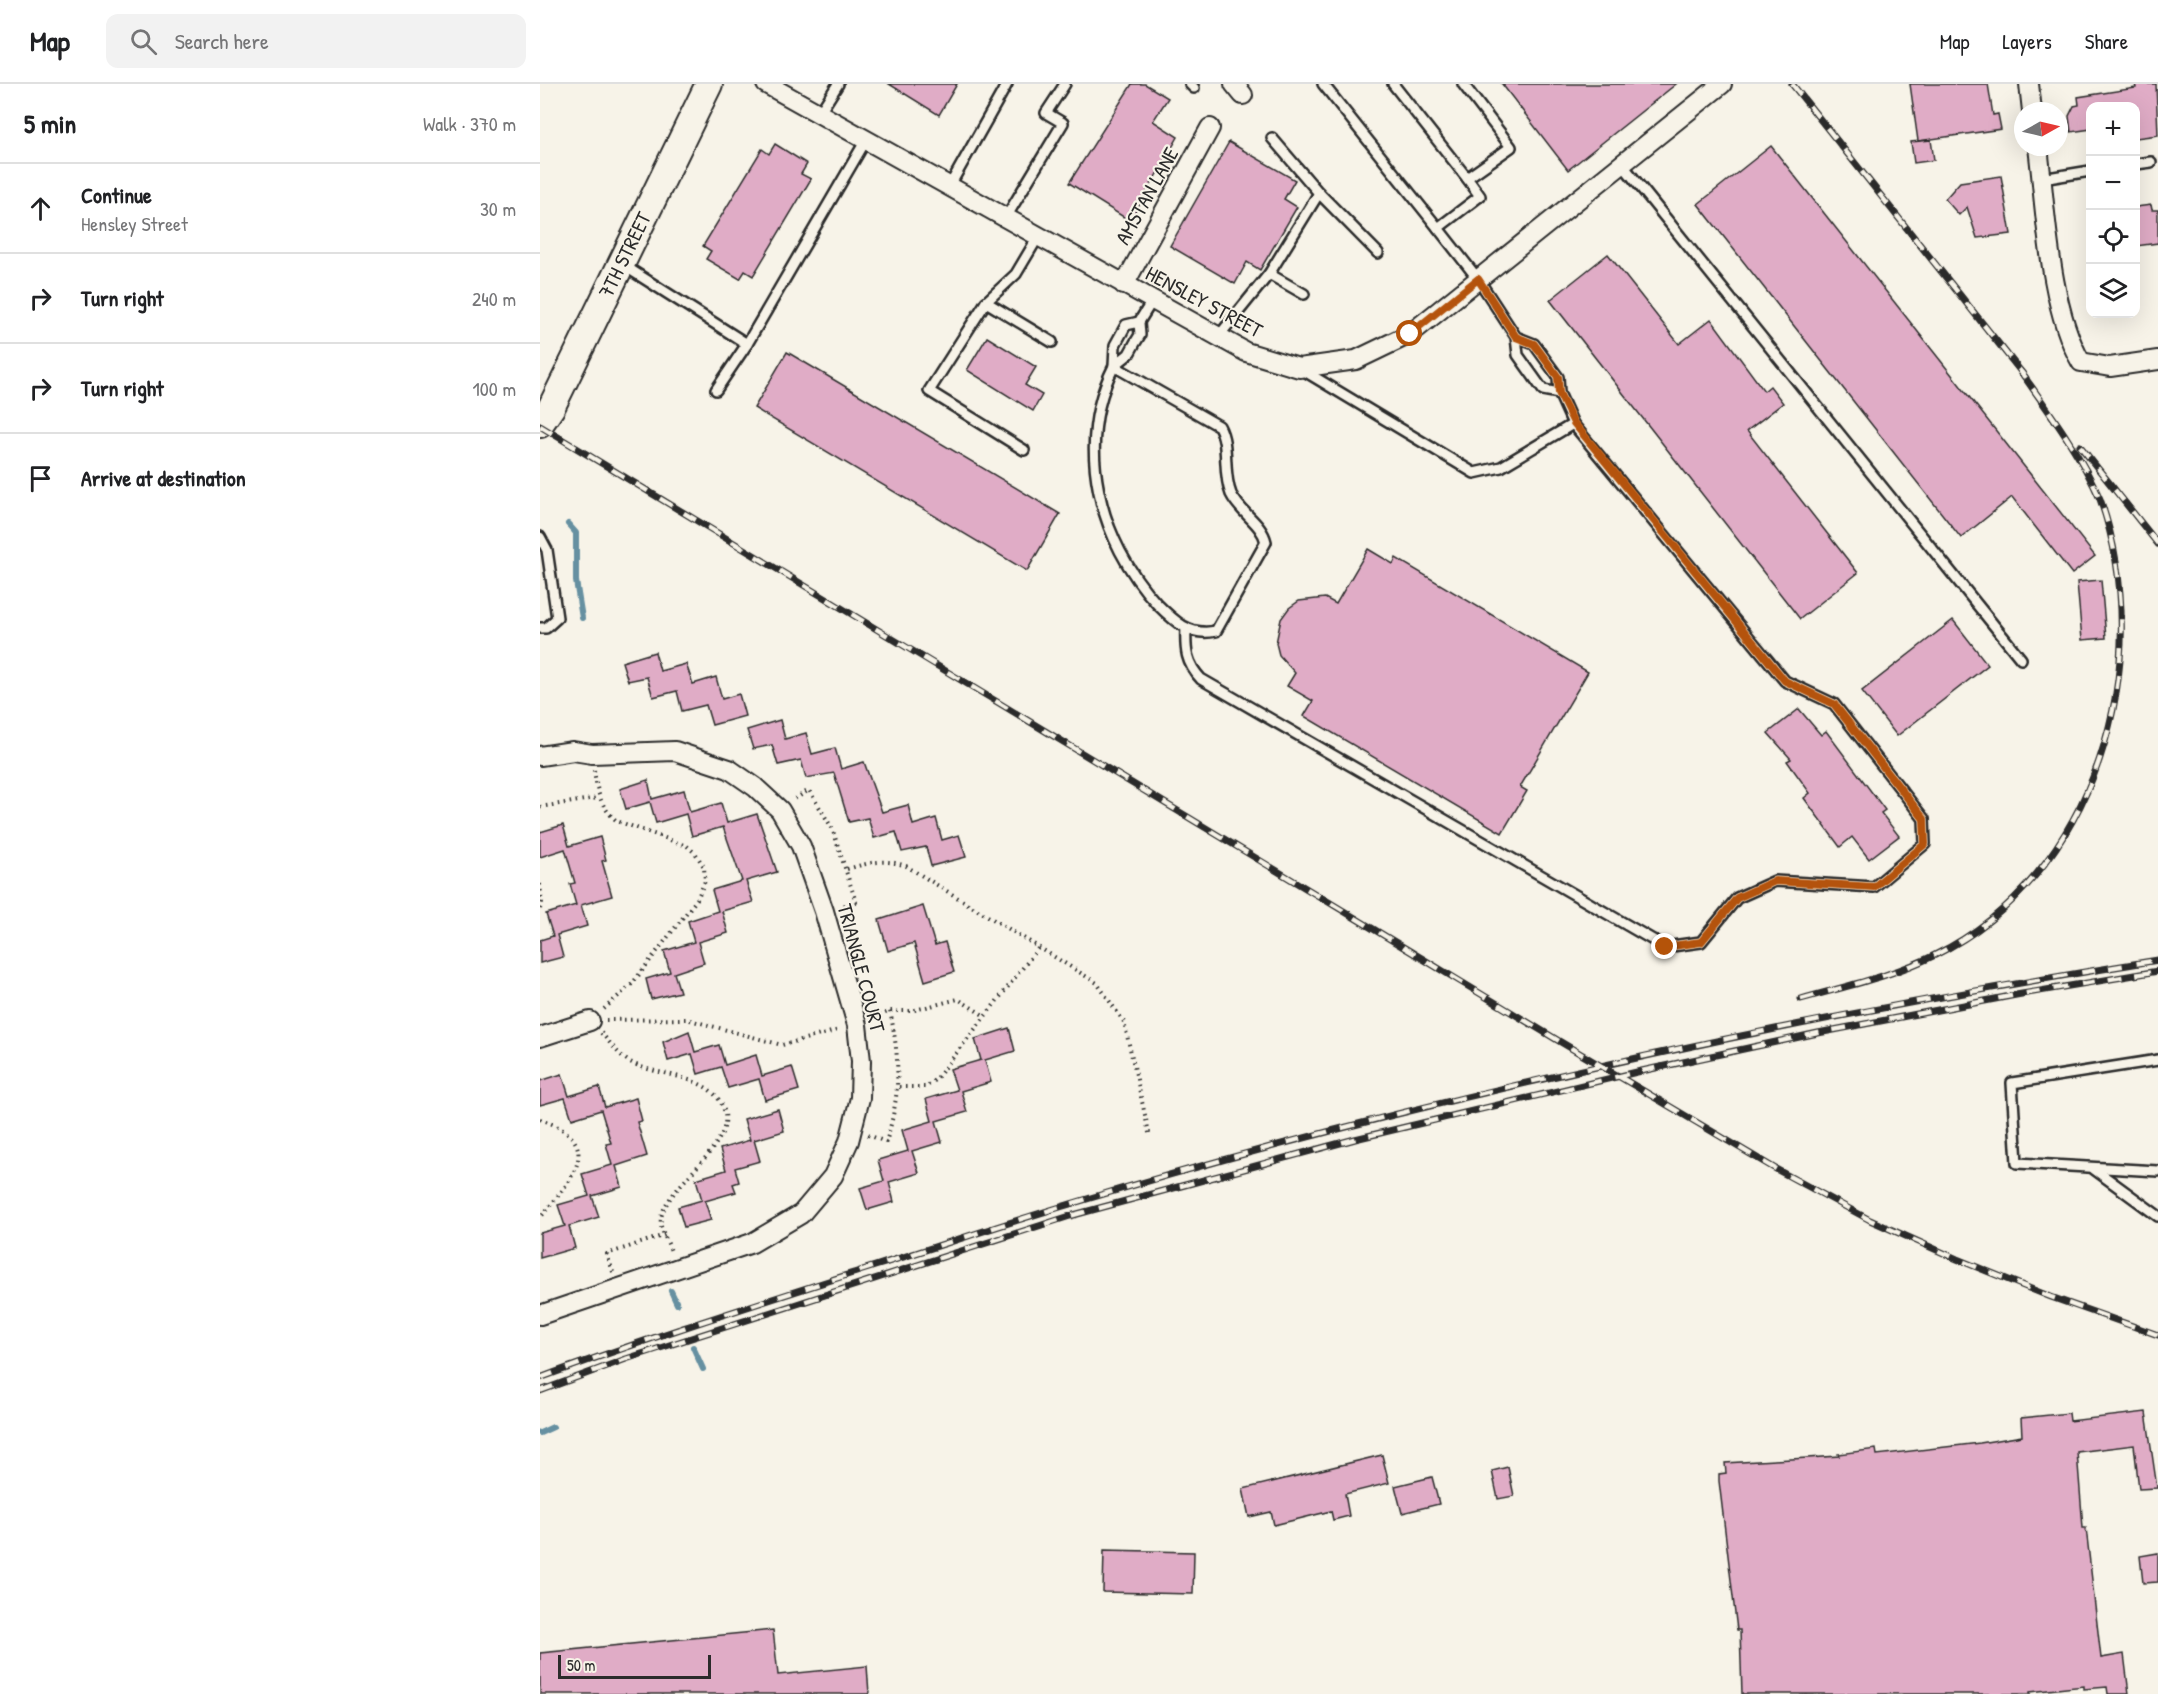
<!DOCTYPE html>
<html lang="en">
<head>
<meta charset="utf-8">
<style>
	body { margin:0; font-family:"Patrick Hand",sans-serif; background:#f2f2f2; color:#202124 }
	.controls { position:absolute; right:18px; top:18px; display:grid; overflow:hidden; border-radius:12px; box-shadow:0 6px 24px #0002 }
	.controls button { width:54px; height:54px; display:grid; place-items:center; padding:0; border:0; border-bottom:2px solid #e0e0e0; background:#fff; color:#202124; font:30px sans-serif }
	.compass { position:absolute; left:1474px; top:18px; width:54px; height:54px; border-radius:50%; background:#fff; box-shadow:0 6px 24px #0002; rotate:82deg }
	.scale { position:absolute; left:18px; bottom:15px; width:153px; box-sizing:border-box; padding-left:6px; border:3px solid #2b2b2b; border-top:0; font-size:16px; line-height:21px; white-space:nowrap; color:#2b2b2b; -webkit-text-stroke:4px #f7f3e8; paint-order:stroke }
	.stop { position:absolute; width:18px; height:18px; margin:-14px; border:4px solid #b45309; border-radius:50%; background:#fff }
	.stop.end { background:#b45309; border-color:#fff; box-shadow:0 2px 6px #0008 }
	.list { margin:0; padding:0; list-style:none }
	h2 { display:flex; justify-content:space-between; align-items:center; height:78px; margin:0; padding:0 24px; font-size:26px }
	h2 small { font-size:20px; font-weight:400; color:#757577 }
	.list li { display:grid; grid-template-columns:39px 1fr auto; gap:18px; align-items:center; box-sizing:border-box; height:90px; padding:0 24px; border-top:2px solid #e0e0e0 }
	.list b { display:block; font-size:22px; white-space:nowrap }
	.list p { margin:0; font-size:20px; white-space:nowrap; color:#757577 }
	.list em { font-size:20px; font-style:normal; color:#757577 }
	.icon { flex:none; width:33px; height:33px; fill:none; stroke:currentColor; stroke-width:2; stroke-linecap:round; stroke-linejoin:round }
	.map { position:relative; flex:none; width:1618px; height:1610px; overflow:hidden }
	header { display:flex; align-items:center; gap:36px; box-sizing:border-box; height:84px; padding:0 30px; background:#fff; border-bottom:2px solid #e0e0e0 }
	header strong { font-size:28px }
	nav { display:flex; gap:33px; margin-inline-start:auto; font-size:21px }
	.search { width:420px; height:54px; background:#f2f2f2; display:flex; align-items:center; gap:15px; box-sizing:border-box; padding:0 21px; border-radius:12px; color:#757577; font-size:22px }
	main { display:flex }
	aside { flex:1; background:#fff }
	.map>svg:first-child { display:block }
</style>
</head>
<body>
<header>
<strong>Map</strong>
<div class="search"><svg class="icon" aria-label="search" viewBox="0 0 24 24"><circle cx="10" cy="10" r="6"/><path d="M15 15l6 6"/></svg>Search here</div>
<nav><a>Map</a><a>Layers</a><a>Share</a></nav>
</header>
<main>
<aside>
<h2>5 min<small>Walk · 370 m</small></h2>
<ul class="list">
<li><svg class="icon" aria-label="ahead" viewBox="0 0 24 24"><path d="M12 20V5M6 11l6-6 6 6"/></svg><div><b>Continue</b><p>Hensley Street</p></div><em>30 m</em></li>
<li><svg class="icon" aria-label="right" viewBox="0 0 24 24"><path d="M7 20v-9h11M14 6l5 5-5 5"/></svg><div><b>Turn right</b></div><em>240 m</em></li>
<li><svg class="icon" aria-label="right" viewBox="0 0 24 24"><path d="M7 20v-9h11M14 6l5 5-5 5"/></svg><div><b>Turn right</b></div><em>100 m</em></li>
<li><svg class="icon" aria-label="arrive" viewBox="0 0 24 24"><path d="M6 21V4h12l-3 4 3 4H6"/></svg><div><b>Arrive at destination</b></div></li>
</ul>
</aside>
<div class="map">
<svg width="1618" height="1610" viewBox="0 0 1618 1610">
	<rect width="100%" height="100%" fill="#f7f3e8"/>
	<filter id="ink" filterUnits="userSpaceOnUse"><feTurbulence type="fractalNoise" baseFrequency=".0167" numOctaves="2"/><feDisplacementMap in="SourceGraphic" scale="12" xChannelSelector="R" yChannelSelector="G"/><feConvolveMatrix kernelMatrix="1 2 1 2 8 2 1 2 1" color-interpolation-filters="sRGB"/></filter>
	<g filter="url(#ink)">
		<g fill="none" stroke-linecap="round" stroke-linejoin="round">
			<g stroke="#6690a1" stroke-width="6">
				<polyline points="28,440 36,449 36,497 42,534"/>
				<polyline points="131,1207 137,1220"/>
				<polyline points="153,1263 163,1285"/>
				<polyline points="0,1349 13,1343"/>
			</g>
		</g>
		<g fill="#e0acc6" stroke="#2b2b2b" stroke-width="1.5">
			<polygon points="349,0 417,0 399,31"/>
			<polygon points="592,0 605,0 628,14 613,37 638,53 590,137 529,99"/>
			<polygon points="962,0 1136,0 1028,86"/>
			<polygon points="1370,0 1448,0 1453,31 1458,30 1461,45 1378,57"/>
			<polygon points="1595,0 1616,0 1618,51 1596,54 1596,22 1551,22 1551,45 1531,48 1529,32 1534,22 1539,21 1538,13 1596,4"/>
			<polygon points="1391,56 1394,76 1374,79 1371,58"/>
			<polygon points="689,58 755,96 744,115 757,123 720,186 707,178 695,200 630,162"/>
			<polygon points="235,60 267,80 261,90 271,95 213,192 205,187 200,195 166,175 171,167 163,162 222,65 229,70"/>
			<polygon points="1231,62 1555,472 1532,490 1472,413 1421,454 1158,120"/>
			<polygon points="1461,92 1471,150 1437,154 1427,123 1419,131 1405,115 1420,98"/>
			<polygon points="1611,121 1612,126 1618,126 1618,159 1596,162 1596,123"/>
			<polygon points="1068,170 1139,260 1171,235 1224,307 1230,302 1243,319 1207,347 1318,489 1260,535 1010,216"/>
			<polygon points="447,253 496,283 485,301 502,311 493,327 427,286"/>
			<polygon points="247,268 520,430 487,487 214,324"/>
			<polygon points="828,465 853,480 856,474 1048,588 980,703 987,707 962,749 764,632 773,617 747,602 755,589 739,571 736,559 741,535 749,524 759,517 785,514 796,520"/>
			<polygon points="1561,496 1566,554 1542,556 1537,498"/>
			<polygon points="1413,536 1448,581 1357,652 1322,607"/>
			<polygon points="115,568 120,587 146,580 153,600 176,593 182,615 199,610 205,632 172,641 166,621 142,627 137,607 113,613 107,593 88,597 82,578"/>
			<polygon points="1259,625 1281,651 1286,647 1345,726 1341,729 1359,752 1329,775 1312,753 1300,763 1264,714 1270,709 1247,677 1251,675 1228,649"/>
			<polygon points="240,636 245,655 266,649 272,670 295,664 301,685 324,678 342,728 368,721 373,741 396,734 402,756 419,751 426,773 391,782 386,763 362,768 356,748 334,754 328,734 309,738 294,689 266,694 261,676 238,681 232,661 213,665 207,646"/>
			<polygon points="108,696 112,715 144,706 150,728 181,719 187,739 217,730 237,788 206,797 213,818 182,827 188,849 158,858 164,879 134,889 140,908 111,915 106,895 130,888 124,867 154,858 148,837 178,827 172,806 202,797 183,743 152,752 146,730 116,739 110,718 86,725 80,705"/>
			<polygon points="23,741 29,762 60,753 66,776 62,777 72,812 41,821 47,842 17,851 23,873 0,879 0,856 13,852 6,830 36,821 30,800 35,799 25,765 0,773 0,748"/>
			<polygon points="383,822 395,861 405,858 414,888 385,897 374,859 348,867 339,836"/>
			<polygon points="469,944 475,967 445,976 451,998 421,1007 427,1028 396,1037 402,1058 372,1067 379,1089 349,1098 354,1118 327,1126 320,1104 344,1097 338,1076 368,1067 362,1046 392,1037 386,1015 417,1006 410,985 441,976 435,955"/>
			<polygon points="149,947 155,968 179,961 185,981 216,971 222,992 252,983 259,1006 225,1016 219,995 188,1004 181,983 158,990 152,970 128,977 123,958"/>
			<polygon points="22,990 29,1012 59,1003 65,1023 96,1014 102,1037 97,1038 107,1072 76,1082 82,1103 52,1112 59,1133 29,1142 35,1164 0,1174 0,1149 25,1142 18,1121 49,1112 42,1090 72,1081 66,1060 71,1059 61,1026 32,1035 25,1014 0,1021 0,997"/>
			<polygon points="238,1025 244,1047 214,1056 220,1077 195,1084 199,1098 193,1100 196,1108 165,1117 171,1136 144,1143 138,1123 162,1116 156,1095 186,1086 180,1065 210,1056 204,1035"/>
			<polygon points="1606,1328 1617,1404 1599,1405 1594,1361 1537,1368 1543,1444 1546,1444 1561,1574 1584,1570 1589,1610 1568,1610 1567,1603 1544,1605 1544,1602 1490,1608 1490,1610 1202,1610 1200,1546 1197,1546 1179,1397 1179,1390 1186,1389 1185,1379 1299,1372 1298,1370 1336,1365 1337,1371 1440,1359 1482,1352 1481,1334 1529,1329 1530,1337"/>
			<polygon points="842,1371 849,1399 805,1410 809,1432 793,1436 791,1427 734,1441 731,1428 709,1433 703,1405"/>
			<polygon points="968,1383 974,1412 958,1415 952,1387"/>
			<polygon points="892,1393 899,1420 862,1429 855,1402"/>
			<polygon points="564,1466 654,1468 653,1510 563,1508"/>
			<polygon points="1618,1469 1618,1498 1603,1499 1600,1472"/>
			<polygon points="233,1546 238,1591 327,1582 329,1610 0,1610 0,1569"/>
		</g>
		<g fill="none" stroke-linecap="round" stroke-linejoin="round">
			<defs>
				<g id="lane">
					<polyline points="650,0 654,4"/>
					<polyline points="783,0 898,144 940,112 927,94 971,63 923,0"/>
					<polyline points="853,0 927,94"/>
					<polyline points="279,30 298,0"/>
					<polyline points="732,54 779,109"/>
					<polyline points="1082,80 1481,575"/>
					<polyline points="1596,80 1611,78"/>
					<polyline points="1502,95 1550,87"/>
					<polyline points="409,103 467,0"/>
					<polyline points="465,135 523,39 506,29 525,0"/>
					<polyline points="898,144 938,195 976,253 978,271 1003,306 1019,309 1018,293 994,260 976,253"/>
					<polyline points="83,181 207,260 326,56"/>
					<polyline points="729,190 764,210"/>
					<polyline points="446,218 512,258"/>
					<polyline points="599,238 586,241 575,261 574,282 589,270 595,259 600,251 599,238 612,217"/>
					<polyline points="678,253 729,190 779,109 838,169"/>
					<path d="M574,282L679,342C690,362 682,388 691,410C700,429 722,439 726,458L676,547C650,553 634,537 617,520C559,457 534,361 574,282Z"/>
					<polyline points="761,285 934,389 961,383 1033,340"/>
					<polyline points="176,306 207,260"/>
					<polyline points="484,366 389,307 446,218 476,190 498,153"/>
					<polyline points="0,453 7,466 17,534 6,544 0,544"/>
					<path d="M646,544C645,566 646,579 661,595L1125,863L1161,858L1197,814L1235,797L1334,803L1385,760L1384,735L1294,620L1245,597L1033,340L1019,309"/>
					<polyline points="1618,976 1472,999 1477,1079 1618,1087"/>
					<polyline points="1554,1085 1618,1132"/>
				</g>
				<g id="street">
					<polyline points="226,0 706,268 759,284 816,276 870,250 1182,0"/>
					<polyline points="694,0 703,11"/>
					<polyline points="1489,0 1492,27"/>
					<path d="M1498,63C1506,127 1509,223 1541,278L1570,283L1618,276"/>
					<polyline points="584,201 670,44"/>
					<polyline points="0,672 33,667 52,670 135,667 189,685 215,703 240,726 261,762 284,827 317,941 321,977 320,1014 309,1057 293,1092 261,1130 212,1159 0,1231"/>
					<polyline points="0,953 50,937"/>
				</g>
				<polyline id="secondary" points="0,340 11,324 169,0"/>
			</defs>
			<use href="#lane" stroke="#2b2b2b" stroke-width="14"/>
			<use href="#street" stroke="#2b2b2b" stroke-width="22"/>
			<use href="#secondary" stroke="#2b2b2b" stroke-width="30"/>
			<g stroke="#2b2b2b" stroke-width="4" stroke-dasharray="1.5 4.5" stroke-linecap="butt">
				<path d="M54,686C57,707 60,723 77,737L147,762L156,770L164,783L165,797L157,815L92,900L64,925"/>
				<polyline points="255,715 269,706 292,744 316,818 302,822"/>
				<polyline points="0,723 58,714"/>
				<path d="M307,785C329,779 343,774 366,782L557,899L584,938L610,1053"/>
				<polyline points="0,800 2,818 0,825"/>
				<polyline points="334,934 350,927 371,927 418,915 445,932"/>
				<polyline points="66,936 146,935 242,961 299,946"/>
				<path d="M61,949C70,958 79,972 90,978C119,994 172,989 184,1026C197,1064 115,1107 121,1142C123,1150 128,1159 131,1167"/>
				<polyline points="359,1003 386,1003 397,994 499,863"/>
				<path d="M0,1035C69,1059 30,1097 0,1134"/>
				<path d="M328,1051L346,1058C361,1010 360,976 350,927"/>
				<polyline points="73,1188 67,1170 125,1151"/>
			</g>
			<use href="#lane" stroke="#f7f3e8" stroke-width="9"/>
			<use href="#street" stroke="#f7f3e8" stroke-width="18"/>
			<use href="#secondary" stroke="#f7f3e8" stroke-width="26"/>
			<defs>
				<g id="rail">
					<polyline points="1252,0 1486,294"/>
					<polyline points="0,342 1019,957 1234,1084 1330,1136 1417,1175 1511,1213 1618,1251"/>
					<polyline points="1540,362 1618,460"/>
					<path d="M1261,915C1306,902 1353,892 1395,871C1556,792 1618,579 1560,415C1540,369 1510,329 1481,288"/>
					<path d="M0,1294C111,1253 223,1218 335,1182C399,1162 463,1140 527,1121C884,1013 1250,935 1618,876"/>
					<polyline points="0,1307 86,1275 530,1132 815,1055 1097,988 1278,949 1476,911 1618,887"/>
				</g>
			</defs>
			<use href="#rail" stroke="#2b2b2b" stroke-width="7"/>
			<use href="#rail" stroke="#f7f3e8" stroke-width="4.5" stroke-dasharray="14" stroke-linecap="butt"/>
		</g>
	</g>
	<g fill="none" stroke-linecap="round" stroke-linejoin="round" filter="url(#ink)">
		<polyline stroke="#b45309" stroke-width="8" points="870,250 938,195 976,253 994,260 1018,293 1019,309 1034,339 1245,597 1294,620 1384,735 1385,760 1334,803 1235,797 1197,814 1161,858 1125,863"/>
	</g>
	<g text-anchor="middle" stroke-width="4.5" stroke-linejoin="round" paint-order="stroke">
		<g font-size="21" fill="#2b2b2b" stroke="#f7f3e8">
			<text transform="translate(607 112) rotate(-61)" y="7">AMSTAN LANE</text>
			<text transform="translate(85 171) rotate(-64)" y="7">7TH STREET</text>
			<text transform="translate(664 218) rotate(28)" y="7">HENSLEY STREET</text>
			<text transform="translate(321 884) rotate(75)" y="7">TRIANGLE COURT</text>
		</g>
	</g>
</svg>
<div class="controls">
<button>+</button>
<button>−</button>
<button><svg class="icon" aria-label="locate" viewBox="0 0 24 24"><circle cx="12" cy="12" r="6"/><path d="M12 2v4M12 18v4M2 12h4M18 12h4"/></svg></button>
<button><svg class="icon" aria-label="layers" viewBox="0 0 24 24"><path d="M12 4l9 5-9 5-9-5zM3 14l9 5 9-5"/></svg></button>
</div>
<svg class="compass" viewBox="-18 -18 36 36"><path d="M0-13l5 13h-10z" fill="#e53935"/><path d="M0 13l5-13h-10z" fill="#757577"/></svg>
<div class="scale">50 m</div>
<div class="stop" style="left:870px;top:250px"></div>
<div class="stop end" style="left:1125px;top:863px"></div>
</div>
</main>
</body>
</html>
